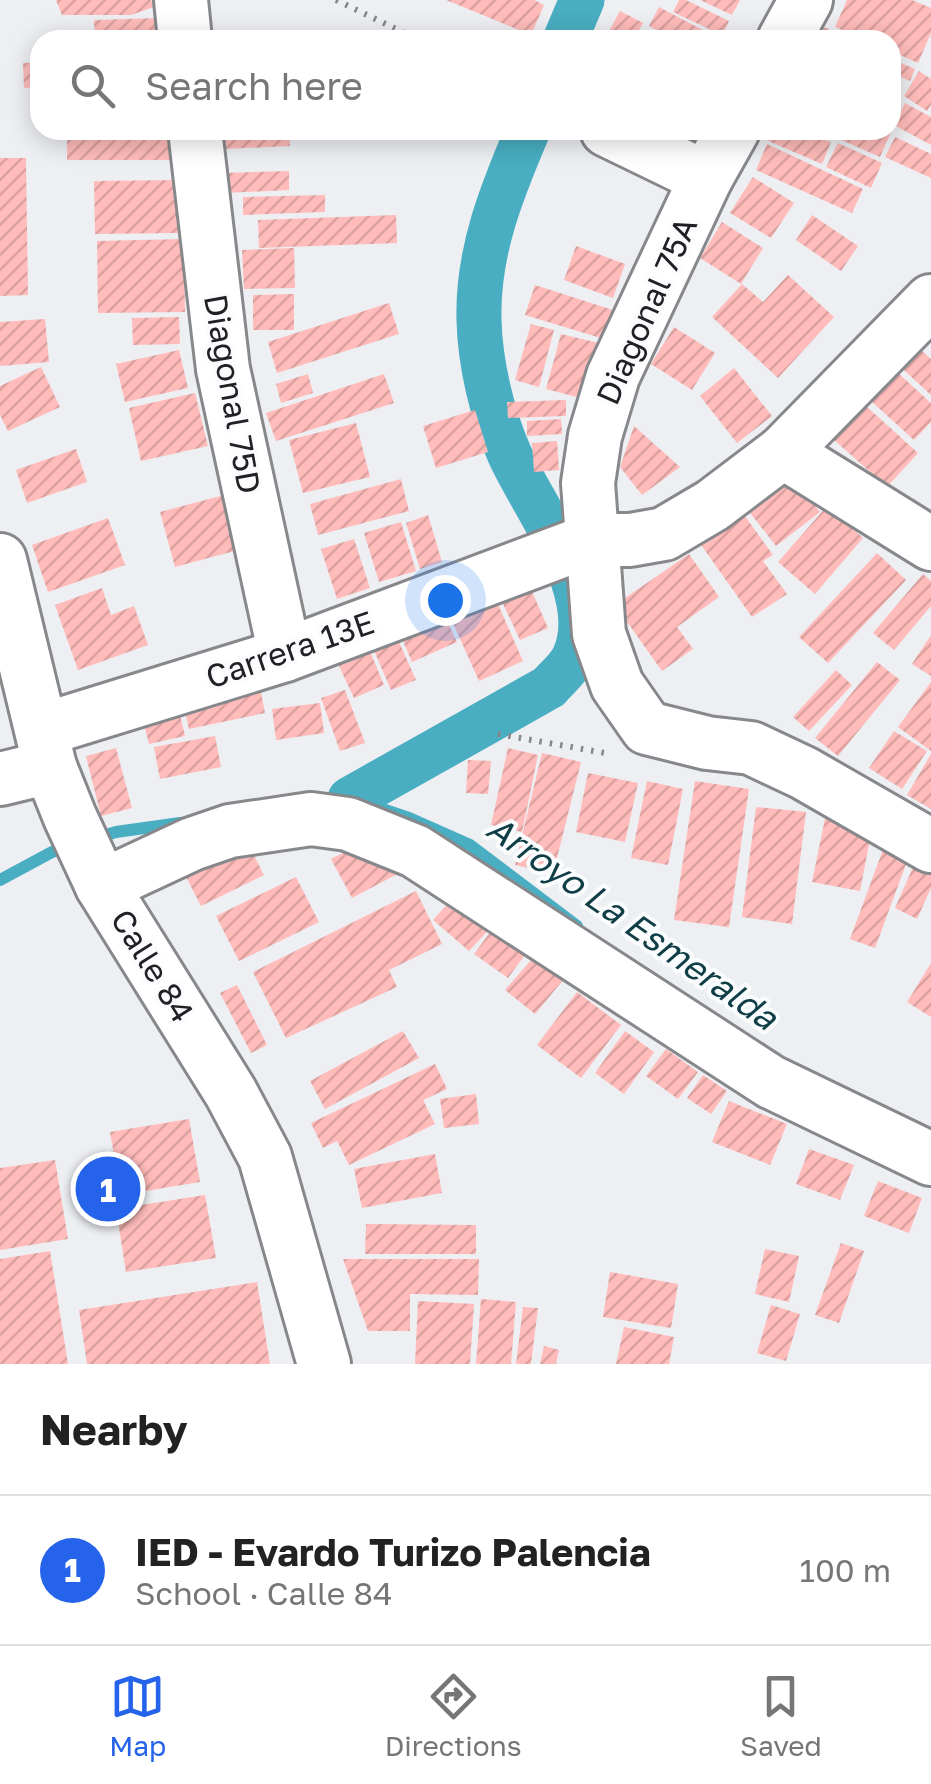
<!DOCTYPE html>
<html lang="en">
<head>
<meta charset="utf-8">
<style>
	body { margin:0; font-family:"Golos Text",sans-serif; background:#f6f6f6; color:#222 }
	.you { position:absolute; left:445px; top:600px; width:35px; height:35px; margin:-25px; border:8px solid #fff; border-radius:50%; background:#1a73e8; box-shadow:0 0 0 15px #1a73e833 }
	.badge { display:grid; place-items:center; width:65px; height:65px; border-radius:50%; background:#2563eb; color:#fff; font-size:32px; font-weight:700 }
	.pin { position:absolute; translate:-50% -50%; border:5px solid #fff; box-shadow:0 2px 10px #0006 }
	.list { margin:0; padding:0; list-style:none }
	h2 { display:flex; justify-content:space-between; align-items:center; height:130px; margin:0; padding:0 40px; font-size:42px }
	h2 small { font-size:32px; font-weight:400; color:#767676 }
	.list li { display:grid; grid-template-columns:65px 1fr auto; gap:30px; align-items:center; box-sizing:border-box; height:150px; padding:0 40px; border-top:2px solid #e0e0e0 }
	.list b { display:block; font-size:38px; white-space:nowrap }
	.list p { margin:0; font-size:32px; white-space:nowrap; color:#767676 }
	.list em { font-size:32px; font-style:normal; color:#767676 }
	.icon { flex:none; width:55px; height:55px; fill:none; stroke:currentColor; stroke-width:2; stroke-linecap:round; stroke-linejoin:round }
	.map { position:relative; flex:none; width:931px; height:1364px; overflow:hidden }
	.search { position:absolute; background:#fff; box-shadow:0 5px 25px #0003; left:30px; right:30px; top:30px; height:110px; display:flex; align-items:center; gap:25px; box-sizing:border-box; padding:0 35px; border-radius:30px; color:#767676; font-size:38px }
	.sheet { height:280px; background:#fff }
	nav { display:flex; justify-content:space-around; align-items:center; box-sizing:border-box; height:140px; border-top:2px solid #e0e0e0; background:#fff; font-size:28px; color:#767676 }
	nav a { display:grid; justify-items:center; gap:5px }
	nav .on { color:#2563eb }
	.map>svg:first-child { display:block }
</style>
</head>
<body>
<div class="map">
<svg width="931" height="1364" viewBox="0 0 931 1364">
	<defs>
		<pattern id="building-hatch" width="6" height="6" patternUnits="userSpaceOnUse" patternTransform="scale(2.5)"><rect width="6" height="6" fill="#ffbcba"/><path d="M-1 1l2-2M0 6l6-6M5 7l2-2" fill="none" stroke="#daa1a0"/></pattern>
	</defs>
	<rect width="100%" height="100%" fill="#edeff3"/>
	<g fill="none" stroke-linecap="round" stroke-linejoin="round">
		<g stroke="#49aec2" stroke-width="12">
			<polyline points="367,804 409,818 470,845 577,926"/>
			<polyline points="92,839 116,832 180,823"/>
			<polyline points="0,880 52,852 73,845"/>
		</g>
		<g stroke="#49aec2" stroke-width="45">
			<polyline points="565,40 582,0"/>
			<path d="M350,799L549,687C557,678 569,668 574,657C603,594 534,509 509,453C492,414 480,363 479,320C477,252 502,191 528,130"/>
		</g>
	</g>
	<g fill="url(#building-hatch)">
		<polygon points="56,0 151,0 154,7 131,15 62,15"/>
		<polygon points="446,0 534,0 544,5 531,35"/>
		<polygon points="679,0 686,0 729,21 720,40 704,40 709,29 673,12"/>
		<polygon points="700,0 740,0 732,15"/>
		<polygon points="847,0 912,0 931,8 931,33 918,63 891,51 891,40 866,40 835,27"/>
		<polygon points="659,7 703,30 697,40 676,40 649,26"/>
		<polygon points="620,11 643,23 634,40 616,40 607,35"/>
		<polygon points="160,18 161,40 95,40 94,20"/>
		<polygon points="817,24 853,40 823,40 812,35"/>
		<polygon points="891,59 915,69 910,81 891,73"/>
		<polygon points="40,62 40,87 24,88 23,63"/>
		<polygon points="919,71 931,79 931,105 927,111 904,96"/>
		<polygon points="905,103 931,117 931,145 894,125"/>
		<polygon points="67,130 173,130 174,160 67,160"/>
		<polygon points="224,130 289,130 290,146 225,149"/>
		<polygon points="762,130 801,130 831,142 822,164 759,137"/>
		<polygon points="843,130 886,130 891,132 880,157 839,139"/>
		<polygon points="895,137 931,154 931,178 885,157"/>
		<polygon points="838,143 882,163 871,188 826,167"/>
		<polygon points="767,144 863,189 852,213 756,170"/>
		<polygon points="0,158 26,158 28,295 0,296"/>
		<polygon points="289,171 289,190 225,193 224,173"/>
		<polygon points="753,177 794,203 771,238 730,213"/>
		<polygon points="177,180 178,233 95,234 94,181"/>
		<polygon points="325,195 325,212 243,215 243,197"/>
		<polygon points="396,215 397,243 259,248 258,220"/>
		<polygon points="812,215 858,246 841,271 796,240"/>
		<polygon points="722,222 763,248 741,284 700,258"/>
		<polygon points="184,239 185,312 98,313 97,241"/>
		<polygon points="576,246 625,264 613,298 564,280"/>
		<polygon points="294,248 295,288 244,289 242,250"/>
		<polygon points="788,275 834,317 778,378 712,317 742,284 763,302"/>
		<polygon points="535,285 616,311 607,340 525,315"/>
		<polygon points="294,294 294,330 253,330 253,295"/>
		<polygon points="389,303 399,334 277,373 268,342"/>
		<polygon points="179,317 180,344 133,345 132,318"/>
		<polygon points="45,319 49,362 0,366 0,322"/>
		<polygon points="531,324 554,330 539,387 515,380"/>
		<polygon points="674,327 715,353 692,390 651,364"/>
		<polygon points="561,334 607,345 592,401 546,389"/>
		<polygon points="912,342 931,359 931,395 894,361"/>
		<polygon points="179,350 188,388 125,402 116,364"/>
		<polygon points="886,362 931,403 931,422 914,440 860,391"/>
		<polygon points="41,367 60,407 8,431 0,415 0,386"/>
		<polygon points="734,368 772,416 737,443 700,396"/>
		<polygon points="308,374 313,393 281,403 276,384"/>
		<polygon points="384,374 394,403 276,441 266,413"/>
		<polygon points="195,393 208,446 141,461 129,408"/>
		<polygon points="856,397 918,453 887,487 824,431"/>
		<polygon points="566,400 566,416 508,418 507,402"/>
		<polygon points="475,410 488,452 436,468 423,426"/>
		<polygon points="561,419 562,434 527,436 527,421"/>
		<polygon points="356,423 370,477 303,493 289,440"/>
		<polygon points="634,426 680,467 642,495 620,467"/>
		<polygon points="557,441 559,470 534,472 532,443"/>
		<polygon points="76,449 87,482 27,503 16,470"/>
		<polygon points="788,471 820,512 776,546 744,505"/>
		<polygon points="401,479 409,511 318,535 310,504"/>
		<polygon points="228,494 242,549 175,567 160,512"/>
		<polygon points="827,506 863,538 815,594 778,562"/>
		<polygon points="742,512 773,555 763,561 787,594 752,617 699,542"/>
		<polygon points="428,515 442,562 420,569 406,523"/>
		<polygon points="108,518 125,565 48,592 32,545"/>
		<polygon points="401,522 416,571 379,582 364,533"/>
		<polygon points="354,539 370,588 337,599 321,549"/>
		<polygon points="877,553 906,580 828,663 799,637"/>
		<polygon points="689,554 719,597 677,627 693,649 662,671 615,605"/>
		<polygon points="923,574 931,581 931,606 894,650 873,633"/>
		<polygon points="526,578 548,628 520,640 497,591"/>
		<polygon points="102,588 111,615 134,606 148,645 78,670 55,605"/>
		<polygon points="493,593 523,661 479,681 448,612"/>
		<polygon points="444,614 457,642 412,662 400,634"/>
		<polygon points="396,635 416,680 391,690 372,646"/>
		<polygon points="931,635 931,676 912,664"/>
		<polygon points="369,649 384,685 354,698 337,662"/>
		<polygon points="877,662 900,680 838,756 815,738"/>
		<polygon points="836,670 852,685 809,731 793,717"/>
		<polygon points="259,682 265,713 189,729 182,700"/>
		<polygon points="931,682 931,751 898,727"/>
		<polygon points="345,690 365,743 340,751 321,698"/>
		<polygon points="320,703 324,733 276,740 272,709"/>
		<polygon points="179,711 185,736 149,744 143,720"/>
		<polygon points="894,731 927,751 902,789 869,768"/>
		<polygon points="215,736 221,767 160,779 154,747"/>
		<polygon points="116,748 132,808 101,816 86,756"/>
		<polygon points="508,748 538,755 522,832 491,825"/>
		<polygon points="542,753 581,762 553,874 515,865"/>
		<polygon points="931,754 931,809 907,795"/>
		<polygon points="468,760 491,761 488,794 466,793"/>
		<polygon points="588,773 638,783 625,842 576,832"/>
		<polygon points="647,781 683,789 668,865 631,858"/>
		<polygon points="695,781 749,789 729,927 674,920"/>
		<polygon points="756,807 806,812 792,924 742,917"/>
		<polygon points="826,814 873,824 860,891 812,882"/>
		<polygon points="887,839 912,848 875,948 850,939"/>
		<polygon points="367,841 403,871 352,898 331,859"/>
		<polygon points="247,842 264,875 201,906 184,873"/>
		<polygon points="914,865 931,873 931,888 917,919 895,908"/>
		<polygon points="296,877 319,922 239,961 216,916"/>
		<polygon points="461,889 497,921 469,951 433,920"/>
		<polygon points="416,891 442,944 389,970 397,987 286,1038 253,972"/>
		<polygon points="502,916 536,940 508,978 474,954"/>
		<polygon points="546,943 574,967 535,1014 505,990"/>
		<polygon points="931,963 931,1017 907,1002"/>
		<polygon points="237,985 267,1045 251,1053 220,993"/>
		<polygon points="577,992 621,1025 581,1078 537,1045"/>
		<polygon points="403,1031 419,1058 325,1109 310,1081"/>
		<polygon points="625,1031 654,1052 624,1094 595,1073"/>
		<polygon points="666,1049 698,1072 678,1099 646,1076"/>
		<polygon points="435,1064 447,1089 423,1100 435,1124 349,1165 337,1141 323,1148 311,1123"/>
		<polygon points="703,1075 727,1091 711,1114 687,1098"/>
		<polygon points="476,1094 479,1124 444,1128 440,1099"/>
		<polygon points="729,1101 787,1124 770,1165 712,1142"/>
		<polygon points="189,1119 200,1182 121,1195 110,1132"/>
		<polygon points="809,1149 854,1165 840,1200 796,1184"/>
		<polygon points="435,1154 442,1193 362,1208 354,1169"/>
		<polygon points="55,1160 68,1239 0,1250 0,1168"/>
		<polygon points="878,1181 922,1198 909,1233 864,1216"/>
		<polygon points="205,1195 216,1258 126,1272 116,1209"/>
		<polygon points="366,1224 476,1225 476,1254 365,1254"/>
		<polygon points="841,1243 864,1251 839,1323 815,1315"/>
		<polygon points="765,1249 799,1256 789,1302 755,1294"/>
		<polygon points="50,1251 68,1364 0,1364 0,1259"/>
		<polygon points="343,1259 479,1259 478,1295 410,1294 410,1331 368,1331"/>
		<polygon points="610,1272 678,1284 671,1328 603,1317"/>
		<polygon points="257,1282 270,1364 87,1364 79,1310"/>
		<polygon points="481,1299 516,1302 511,1364 476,1364"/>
		<polygon points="418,1301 474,1304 470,1364 415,1364"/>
		<polygon points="771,1305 800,1314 786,1361 757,1353"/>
		<polygon points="523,1307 538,1308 531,1364 516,1364"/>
		<polygon points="624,1327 674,1337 669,1364 616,1364"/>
		<polygon points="544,1346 559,1350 556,1364 540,1364"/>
	</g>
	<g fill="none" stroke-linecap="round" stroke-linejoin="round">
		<defs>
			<g id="minor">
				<polyline points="181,0 185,40"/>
				<polyline points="784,40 806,0"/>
				<polyline points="195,130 223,369 285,655"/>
				<polyline points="607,130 706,178"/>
				<polyline points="733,130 706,178 613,376 595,436 588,483 599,634 617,685 647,728 707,743 751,748 804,773 931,846"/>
				<polyline points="783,452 931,544"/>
				<polyline points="0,560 50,767 70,817 102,886 231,1093 265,1157 324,1364"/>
				<polyline points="42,730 285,655 591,540 630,540 664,534 713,505 783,452 931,301"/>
				<polyline points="0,779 50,767"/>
				<polyline points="102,886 192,844 230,831 311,819 348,824 415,851 771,1082 931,1159"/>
			</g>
		</defs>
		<use href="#minor" stroke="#87888c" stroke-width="58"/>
		<g stroke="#86878a" stroke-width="6" stroke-dasharray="2.5 8" stroke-linecap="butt">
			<polyline points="336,0 419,40"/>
			<polyline points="498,734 605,753"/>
		</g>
		<use href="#minor" stroke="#fff" stroke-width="52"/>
	</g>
	<g text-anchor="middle" stroke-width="8" stroke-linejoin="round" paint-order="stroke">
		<g font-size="32" fill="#212123" stroke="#fbfcfe">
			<text transform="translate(647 311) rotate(-66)" y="11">Diagonal 75A</text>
			<text transform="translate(232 394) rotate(80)" y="11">Diagonal 75D</text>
			<text transform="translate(290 650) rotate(-19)" y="11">Carrera 13E</text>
			<text transform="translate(152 966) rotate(58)" y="11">Calle 84</text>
		</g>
		<g font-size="35" font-style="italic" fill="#103e47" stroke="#fbfcfe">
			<text transform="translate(632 923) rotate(35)" y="12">Arroyo La Esmeralda</text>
		</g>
	</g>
</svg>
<div class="you"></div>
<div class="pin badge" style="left:108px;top:1189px">1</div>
<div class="search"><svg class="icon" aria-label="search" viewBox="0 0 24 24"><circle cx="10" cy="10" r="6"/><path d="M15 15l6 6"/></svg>Search here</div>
</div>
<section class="sheet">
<h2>Nearby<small></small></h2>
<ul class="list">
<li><span class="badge">1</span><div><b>IED - Evardo Turizo Palencia</b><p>School · Calle 84</p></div><em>100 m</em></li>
</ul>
</section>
<nav>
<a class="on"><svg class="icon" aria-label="map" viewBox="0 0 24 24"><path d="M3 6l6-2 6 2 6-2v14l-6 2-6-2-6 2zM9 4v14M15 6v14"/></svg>Map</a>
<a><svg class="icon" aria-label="directions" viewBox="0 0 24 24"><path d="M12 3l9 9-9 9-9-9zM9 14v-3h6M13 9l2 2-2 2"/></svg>Directions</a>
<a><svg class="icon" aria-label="saved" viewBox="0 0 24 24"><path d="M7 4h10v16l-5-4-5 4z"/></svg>Saved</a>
</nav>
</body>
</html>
